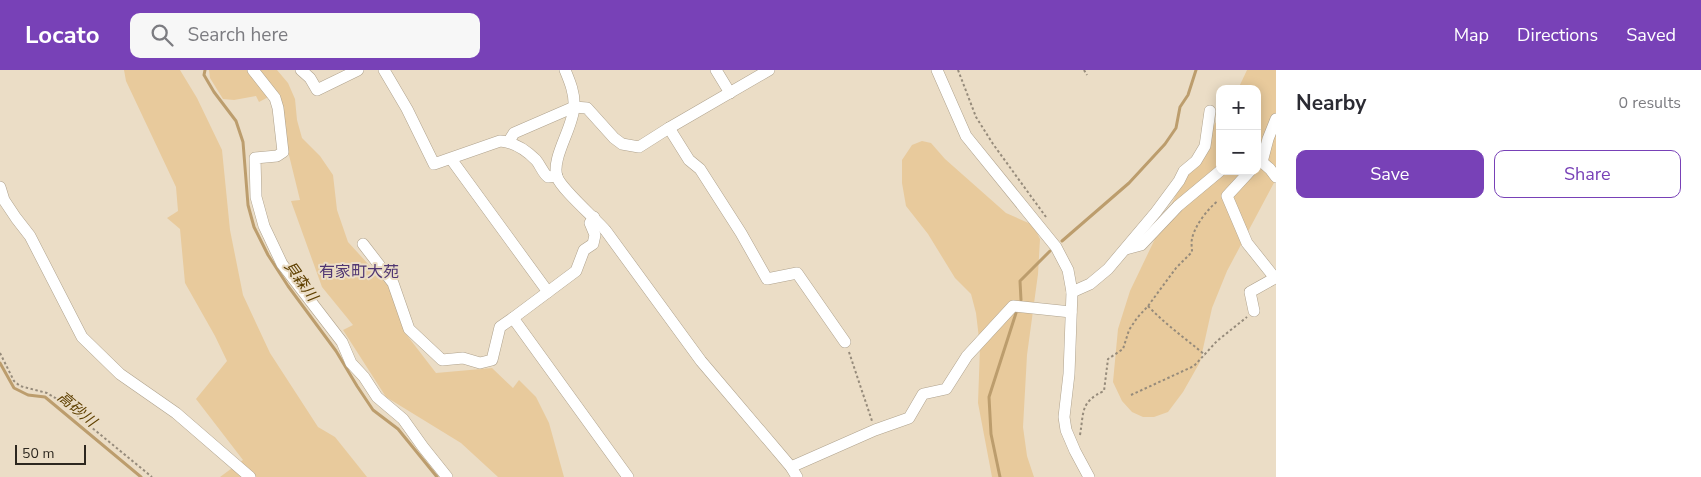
<!DOCTYPE html>
<html lang="en">
<head>
<meta charset="utf-8">
<style>
	body { margin:0; font-family:"Nunito Sans","Noto Sans JP",sans-serif; background:#f7f7f7; color:#2b2b33 }
	.controls { position:absolute; right:15px; top:15px; display:grid; overflow:hidden; border-radius:10px; box-shadow:0 2px 12px #0003 }
	.controls button { width:45px; height:45px; display:grid; place-items:center; padding:0; border:0; border-bottom:1px solid #e1e1e2; background:#fff; color:#2b2b33; font:25px sans-serif }
	.scale { position:absolute; left:15px; bottom:12px; width:71px; box-sizing:border-box; padding-left:5px; border:2px solid #2d271f; border-top:0; font-size:14px; line-height:18px; white-space:nowrap; color:#2d271f; -webkit-text-stroke:4px #ebddc6; paint-order:stroke }
	.list { margin:0; padding:0; list-style:none }
	h2 { display:flex; justify-content:space-between; align-items:center; height:65px; margin:0; padding:0 20px; font-size:21px }
	h2 small { font-size:16px; font-weight:400; color:#7c7c81 }
	.actions { display:flex; gap:10px; padding:15px 20px }
	.actions a { flex:1; padding:11px 0; border:1px solid #7841b7; border-radius:10px; text-align:center; font-size:18px; color:#7841b7 }
	.actions .main { background:#7841b7; color:#fff }
	.icon { flex:none; width:28px; height:28px; fill:none; stroke:currentColor; stroke-width:2; stroke-linecap:round; stroke-linejoin:round }
	.map { position:relative; flex:none; width:1276px; height:407px; overflow:hidden }
	header { display:flex; align-items:center; gap:30px; box-sizing:border-box; height:70px; padding:0 25px; background:#7841b7; color:#fff }
	header strong { font-size:24px }
	nav { display:flex; gap:28px; margin-inline-start:auto; font-size:18px }
	.search { width:350px; height:45px; background:#f7f7f7; display:flex; align-items:center; gap:12px; box-sizing:border-box; padding:0 18px; border-radius:10px; color:#7c7c81; font-size:19px }
	main { display:flex }
	aside { flex:1; background:#fff }
	.map>svg:first-child { display:block }
</style>
</head>
<body>
<header>
<strong>Locato</strong>
<div class="search"><svg class="icon" aria-label="search" viewBox="0 0 24 24"><circle cx="10" cy="10" r="6"/><path d="M15 15l6 6"/></svg>Search here</div>
<nav><a>Map</a><a>Directions</a><a>Saved</a></nav>
</header>
<main>
<div class="map">
<svg width="1276" height="407" viewBox="0 0 1276 407">
	<rect width="100%" height="100%" fill="#ebddc6"/>
	<g fill="#e8ca9c">
		<polygon points="124,0 180,0 197,28 222,80 230,160 243,225 270,283 318,357 335,367 367,407 220,407 243,390 196,329 227,291 215,266 185,213 180,159 167,148 178,141 176,117 126,11"/>
		<polygon points="209,0 277,0 288,13 295,29 297,50 302,68 320,86 333,105 337,140 348,172 390,218 406,264 436,303 492,298 513,318 519,310 536,327 549,353 564,407 498,407 461,373 386,327 343,260 353,255 322,217 291,131 300,130 274,24 259,32 256,26 234,30 223,29 210,8"/>
		<polygon points="1247,0 1276,0 1276,109 1227,201 1212,238 1200,292 1183,322 1168,342 1154,347 1143,347 1132,342 1122,331 1113,312 1118,259 1130,221 1197,81 1220,46 1220,101 1257,101 1257,19 1238,19"/>
		<polygon points="922,71 931,73 945,89 1006,143 1033,155 1040,169 1038,204 1027,285 1023,357 1027,386 1034,407 992,407 978,333 980,277 976,243 971,224 955,208 928,164 906,136 902,113 902,90 912,75"/>
	</g>
	<g fill="none" stroke-linecap="round" stroke-linejoin="round">
		<g stroke="#bc9d6d" stroke-width="3">
			<polyline points="205,0 204,5 214,22 236,51 243,72 248,135 254,157 268,185 288,216 336,281 357,316 373,340 398,359 437,407"/>
			<polyline points="1062,171 1129,113 1165,74 1176,58 1180,37 1188,25 1196,0"/>
			<polyline points="1021,230 1020,211 1050,181"/>
			<polyline points="0,293 14,318 28,325 45,327 141,407"/>
			<polyline points="1000,407 991,364 989,327 1016,243"/>
		</g>
		<defs>
			<g id="minor">
				<polyline points="253,0 275,28 278,38 283,82 277,86 255,88 256,127 264,156 282,194 342,272 351,293 364,307 377,327 403,349 423,377 447,407"/>
				<polyline points="301,0 310,8 317,20 358,0"/>
				<path d="M384,0L407,39L434,94L500,71C514,72 526,80 536,90C541,96 542,102 548,107L557,106"/>
				<path d="M565,0C570,12 575,24 574,37C573,58 551,88 557,107C562,120 595,148 606,161L701,291L791,397L797,407"/>
				<polyline points="716,0 730,23"/>
				<polyline points="937,0 966,66 1056,177 1068,200 1072,222 1069,304 1064,347 1066,360 1075,381 1089,407"/>
				<polyline points="1276,49 1268,69 1262,92 1270,99 1276,107"/>
				<polyline points="669,58 769,0"/>
				<polyline points="509,71 514,63 574,37 587,38 614,68 622,74 639,77 669,58 689,90 700,99 741,163 767,209 797,203 845,272"/>
				<polyline points="451,89 548,222"/>
				<polyline points="1250,101 1227,126 1247,173 1275,208 1250,222 1254,241"/>
				<polyline points="0,117 4,130 16,148 30,166 82,267 120,304 176,343 250,407"/>
				<polyline points="594,147 590,153 595,165 593,174 584,180 576,201 513,248 628,407"/>
				<polyline points="363,174 393,213 409,259 442,290 463,288 480,293 492,290 500,257 513,248"/>
				<polyline points="1126,179 1141,175 1178,136 1220,101"/>
				<polyline points="1072,222 1090,214 1108,199 1156,142 1179,111 1184,101 1196,91 1205,76 1210,41"/>
				<polyline points="791,397 875,360 909,348 923,324 946,319 967,286 1013,236 1071,242"/>
			</g>
		</defs>
		<use href="#minor" stroke="#afa28d" stroke-width="12"/>
		<g stroke="#968b7b" stroke-width="2" stroke-dasharray="2.5 2.5" stroke-linecap="butt">
			<polyline points="958,0 976,47 993,74 1046,147"/>
			<polyline points="1084,0 1087,5"/>
			<path d="M1148,236C1166,255 1185,268 1205,285"/>
			<polyline points="849,282 872,351"/>
			<polyline points="0,283 14,311 20,316 47,323 57,329 152,407"/>
			<polyline points="1131,325 1194,296 1217,271 1247,247"/>
			<path d="M1080,365C1084,342 1080,332 1104,321L1108,289L1123,279L1129,260L1137,248L1148,236L1176,198L1192,182C1192,178 1191,173 1192,169C1194,157 1208,138 1218,131"/>
		</g>
		<use href="#minor" stroke="#fff" stroke-width="11"/>
	</g>
	<g text-anchor="middle" stroke-width="4" stroke-linejoin="round" paint-order="stroke">
		<g font-size="15" font-style="italic" fill="#5f4000" stroke="#ebddc6">
			<text transform="translate(301 211) rotate(54)" y="5">貝森川</text>
			<text transform="translate(77 339) rotate(40)" y="5">高砂川</text>
		</g>
		<g font-size="16" fill="#503672" stroke="#ebddc6">
			<text x="359" y="207">有家町大苑</text>
		</g>
	</g>
</svg>
<div class="controls">
<button>+</button>
<button>−</button>
</div>
<div class="scale">50 m</div>
</div>
<aside>
<h2>Nearby<small>0 results</small></h2>
<ul class="list">
</ul>
<div class="actions"><a class="main">Save</a><a>Share</a></div>
</aside>
</main>
</body>
</html>
